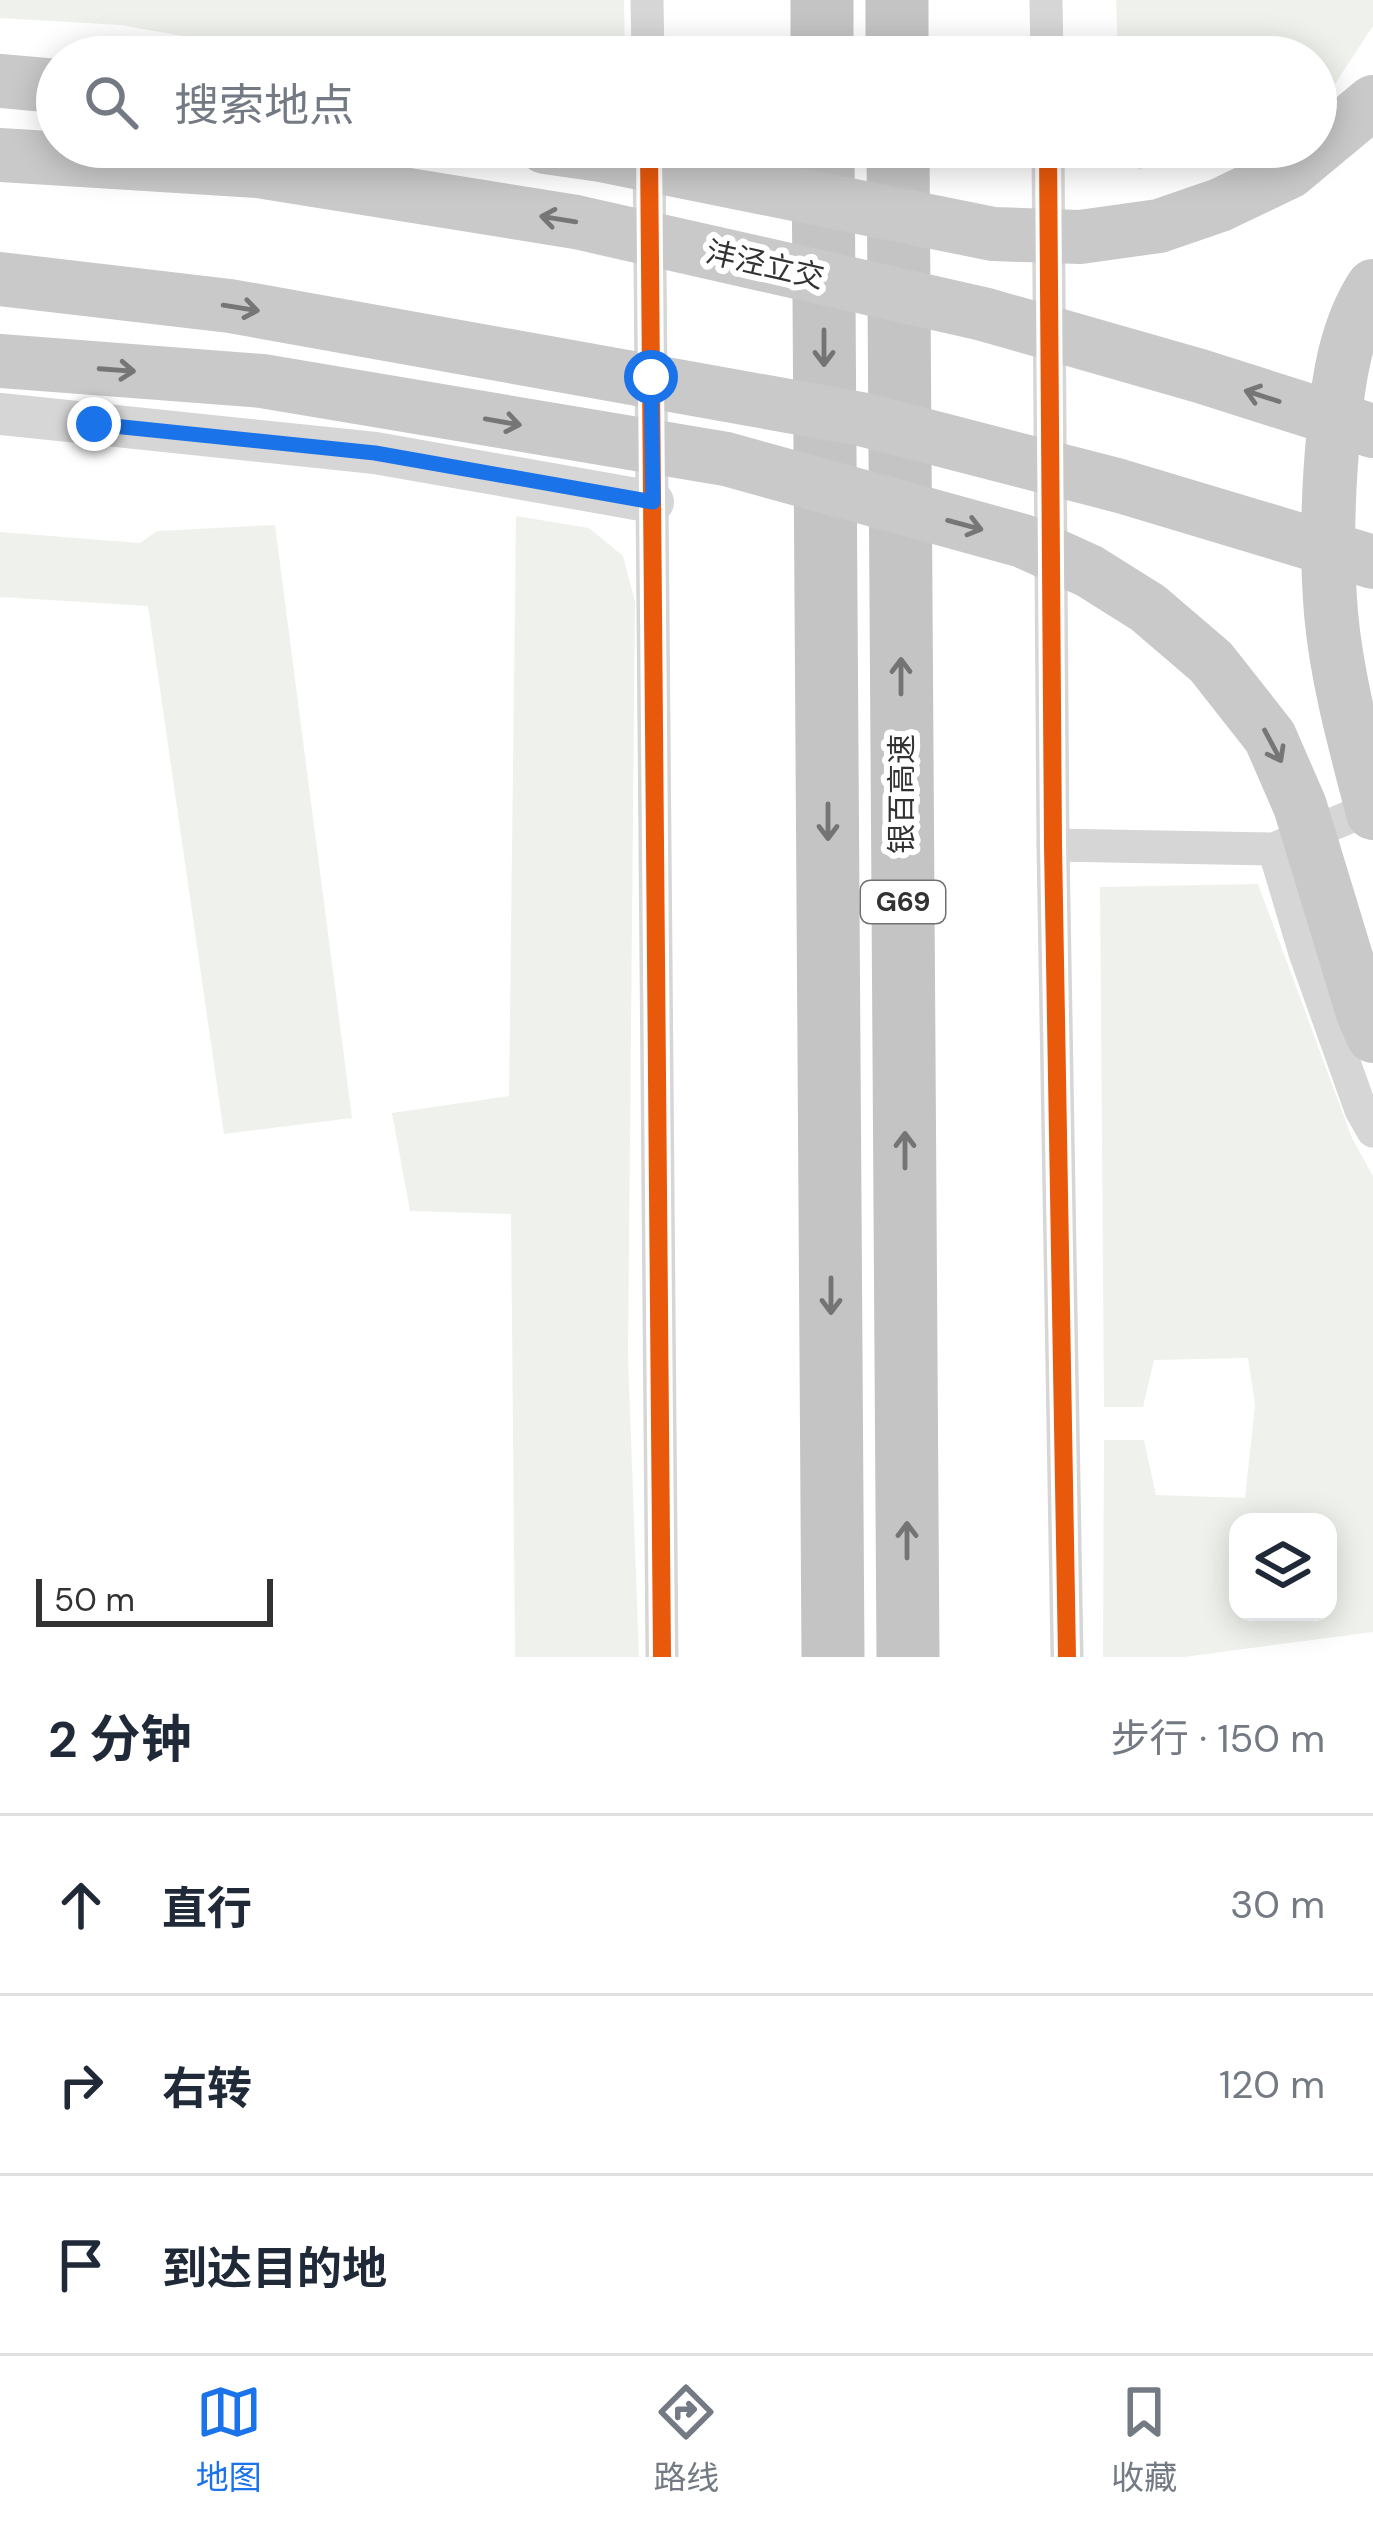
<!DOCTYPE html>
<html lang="zh">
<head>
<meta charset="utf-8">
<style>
	body { margin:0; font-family:"DM Sans","Noto Sans SC",sans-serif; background:#f6f6f7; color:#1f2937 }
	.controls { position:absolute; right:36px; bottom:36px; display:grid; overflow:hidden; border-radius:24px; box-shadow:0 6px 30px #0003 }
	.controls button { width:108px; height:108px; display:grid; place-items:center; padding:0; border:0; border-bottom:3px solid #e0e1e3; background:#fff; color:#1f2937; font:60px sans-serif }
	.scale { position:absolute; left:36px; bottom:30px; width:237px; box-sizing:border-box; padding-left:12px; border:6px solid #323232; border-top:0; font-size:33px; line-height:42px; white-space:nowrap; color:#323232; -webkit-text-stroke:9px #fff; paint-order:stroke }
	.stop { position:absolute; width:36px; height:36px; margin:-27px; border:9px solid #1a73e8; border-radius:50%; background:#fff }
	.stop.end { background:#1a73e8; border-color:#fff; box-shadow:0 3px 12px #0008 }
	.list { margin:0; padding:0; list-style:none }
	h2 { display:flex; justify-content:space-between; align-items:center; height:156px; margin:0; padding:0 48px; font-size:51px }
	h2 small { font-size:39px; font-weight:400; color:#747a83 }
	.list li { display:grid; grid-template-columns:78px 1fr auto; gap:36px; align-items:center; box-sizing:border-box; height:180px; padding:0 48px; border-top:3px solid #e0e1e3 }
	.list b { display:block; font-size:45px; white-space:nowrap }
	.list em { font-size:39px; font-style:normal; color:#747a83 }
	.icon { flex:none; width:66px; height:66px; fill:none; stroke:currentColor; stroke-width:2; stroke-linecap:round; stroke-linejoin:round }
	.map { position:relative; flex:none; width:1373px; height:1657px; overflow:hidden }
	.search { position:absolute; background:#fff; box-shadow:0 6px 30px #0003; left:36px; right:36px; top:36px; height:132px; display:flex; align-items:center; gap:30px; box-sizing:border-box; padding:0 42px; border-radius:66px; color:#747a83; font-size:45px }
	.sheet { height:696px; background:#fff }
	nav { display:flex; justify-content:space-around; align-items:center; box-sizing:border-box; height:168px; border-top:3px solid #e0e1e3; background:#fff; font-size:33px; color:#747a83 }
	nav a { display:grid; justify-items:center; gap:6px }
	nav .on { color:#1a73e8 }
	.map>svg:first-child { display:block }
</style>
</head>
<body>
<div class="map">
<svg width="1373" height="1657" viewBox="0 0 1373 1657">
	<rect width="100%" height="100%" fill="#fff"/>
	<g fill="#eff2ec" fill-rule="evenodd">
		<polygon points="0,0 624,0 625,57 304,57 120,25 0,18"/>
		<polygon points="1116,0 1373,0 1373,26 1333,87 1316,95 1316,57 1118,57"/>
		<polygon points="1128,147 1193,147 1139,170"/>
		<polygon points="516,516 589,528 623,556 635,602 628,1356 639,1657 515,1657 511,1214 410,1211 392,1113 509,1096"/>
		<polygon points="275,525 352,1118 224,1134 148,606 0,597 0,532 140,543 157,531"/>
		<path d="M1258,884L1352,1138L1373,1176V1632L1184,1657H1103L1104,1440H1144L1156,1495L1245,1498L1255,1405L1248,1358L1154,1360L1143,1407H1104L1100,887ZM1238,1522H1328V1612H1238Z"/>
	</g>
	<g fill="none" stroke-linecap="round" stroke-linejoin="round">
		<g stroke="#d6d6d6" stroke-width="33">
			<polyline points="647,0 648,57"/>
			<polyline points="1046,0 1047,57"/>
			<polyline points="1048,147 1053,845 1067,1657"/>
			<polyline points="649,149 662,1657"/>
			<polyline points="1053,845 1274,849 1373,807"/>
			<polyline points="1274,849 1305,953 1361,1110 1373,1131"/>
		</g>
		<polyline stroke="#d6d6d6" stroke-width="42" points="0,414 375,453 653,502"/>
		<polyline stroke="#c9c9c9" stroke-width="54" points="0,81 57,86"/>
		<g stroke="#c4c4c4" stroke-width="63">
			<polyline points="822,0 822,57"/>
			<polyline points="897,0 897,57"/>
			<polyline points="823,147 833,1657"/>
			<polyline points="898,147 908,1657"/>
		</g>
		<g stroke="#c9c9c9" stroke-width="54">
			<polyline points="545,147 601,155 993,234 1080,237 1159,226 1220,205 1289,172 1373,102"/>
			<polyline points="0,155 258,171 576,222 983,314 1200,376 1373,431"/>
			<polyline points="0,279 230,306 861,419 1120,486 1373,562"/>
			<path d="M1373,286C1346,327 1338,380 1334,428C1328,489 1326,552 1331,613C1337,681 1356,747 1373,813"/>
			<polyline points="0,361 262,381 726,459 1023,541 1089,571 1148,608 1211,662 1270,737 1300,806 1363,1013 1373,1036"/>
		</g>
		<defs>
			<g id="cycleway">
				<polyline points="649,147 662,1657"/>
				<polyline points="1048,147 1053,845 1067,1657"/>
			</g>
		</defs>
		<use href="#cycleway" stroke="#fff" stroke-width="26"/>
		<use href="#cycleway" stroke="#e8590c" stroke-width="18"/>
	</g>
	<defs><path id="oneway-shaft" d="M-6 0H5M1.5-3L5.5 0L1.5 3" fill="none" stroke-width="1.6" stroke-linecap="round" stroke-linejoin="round" transform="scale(3)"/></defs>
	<g stroke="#767676">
		<use href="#oneway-shaft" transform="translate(558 219) rotate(-171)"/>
		<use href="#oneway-shaft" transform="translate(241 308) rotate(9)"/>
		<use href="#oneway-shaft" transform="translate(117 370) rotate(4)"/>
		<use href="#oneway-shaft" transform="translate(1262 396) rotate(-162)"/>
		<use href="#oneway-shaft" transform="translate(503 422) rotate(10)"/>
		<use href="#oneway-shaft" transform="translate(965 525) rotate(15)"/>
		<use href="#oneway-shaft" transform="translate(1273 746) rotate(62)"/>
	</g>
	<g stroke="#747474">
		<use href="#oneway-shaft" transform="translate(824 348) rotate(90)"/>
		<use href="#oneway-shaft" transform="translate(901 676) rotate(-90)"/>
		<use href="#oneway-shaft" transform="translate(828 822) rotate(90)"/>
		<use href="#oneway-shaft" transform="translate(905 1150) rotate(-90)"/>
		<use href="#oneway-shaft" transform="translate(831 1296) rotate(90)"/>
		<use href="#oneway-shaft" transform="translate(907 1540) rotate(-90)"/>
	</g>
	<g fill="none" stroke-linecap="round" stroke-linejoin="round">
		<polyline stroke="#1a73e8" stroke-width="15" points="94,424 375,453 653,502 651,377"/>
	</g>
	<g text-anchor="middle" stroke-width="12" stroke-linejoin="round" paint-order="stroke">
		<rect fill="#fff" stroke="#707070" stroke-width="3" x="861" y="881" width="84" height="42" rx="9"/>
		<g font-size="27" font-weight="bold" fill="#323232">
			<text x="903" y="911">G69</text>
		</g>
		<g font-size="30" fill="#323232" stroke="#fff">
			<text transform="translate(765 265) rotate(13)" y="10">沣泾立交</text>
			<text transform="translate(902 794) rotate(-90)" y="10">银百高速</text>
		</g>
	</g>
</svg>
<div class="controls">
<button><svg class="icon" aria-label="layers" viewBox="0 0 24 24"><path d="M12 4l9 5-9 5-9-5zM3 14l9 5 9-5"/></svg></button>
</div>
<div class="scale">50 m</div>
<div class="stop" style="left:651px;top:377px"></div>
<div class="stop end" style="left:94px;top:424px"></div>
<div class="search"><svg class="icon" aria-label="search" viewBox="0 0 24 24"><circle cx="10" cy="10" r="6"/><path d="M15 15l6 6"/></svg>搜索地点</div>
</div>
<section class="sheet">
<h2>2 分钟<small>步行 · 150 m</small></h2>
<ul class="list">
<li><svg class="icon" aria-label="ahead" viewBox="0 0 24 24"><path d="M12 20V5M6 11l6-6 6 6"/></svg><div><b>直行</b></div><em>30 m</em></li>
<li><svg class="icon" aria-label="right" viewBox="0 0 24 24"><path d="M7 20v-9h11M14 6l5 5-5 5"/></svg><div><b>右转</b></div><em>120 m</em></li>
<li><svg class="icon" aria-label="arrive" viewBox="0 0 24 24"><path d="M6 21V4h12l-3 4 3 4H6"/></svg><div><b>到达目的地</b></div></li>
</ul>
</section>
<nav>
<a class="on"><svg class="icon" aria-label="map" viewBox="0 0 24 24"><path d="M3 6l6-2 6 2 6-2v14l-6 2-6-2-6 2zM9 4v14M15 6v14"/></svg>地图</a>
<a><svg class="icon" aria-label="directions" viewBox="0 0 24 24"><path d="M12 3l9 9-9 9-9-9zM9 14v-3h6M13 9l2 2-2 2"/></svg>路线</a>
<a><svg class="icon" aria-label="saved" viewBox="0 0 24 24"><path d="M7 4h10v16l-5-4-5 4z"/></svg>收藏</a>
</nav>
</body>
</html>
